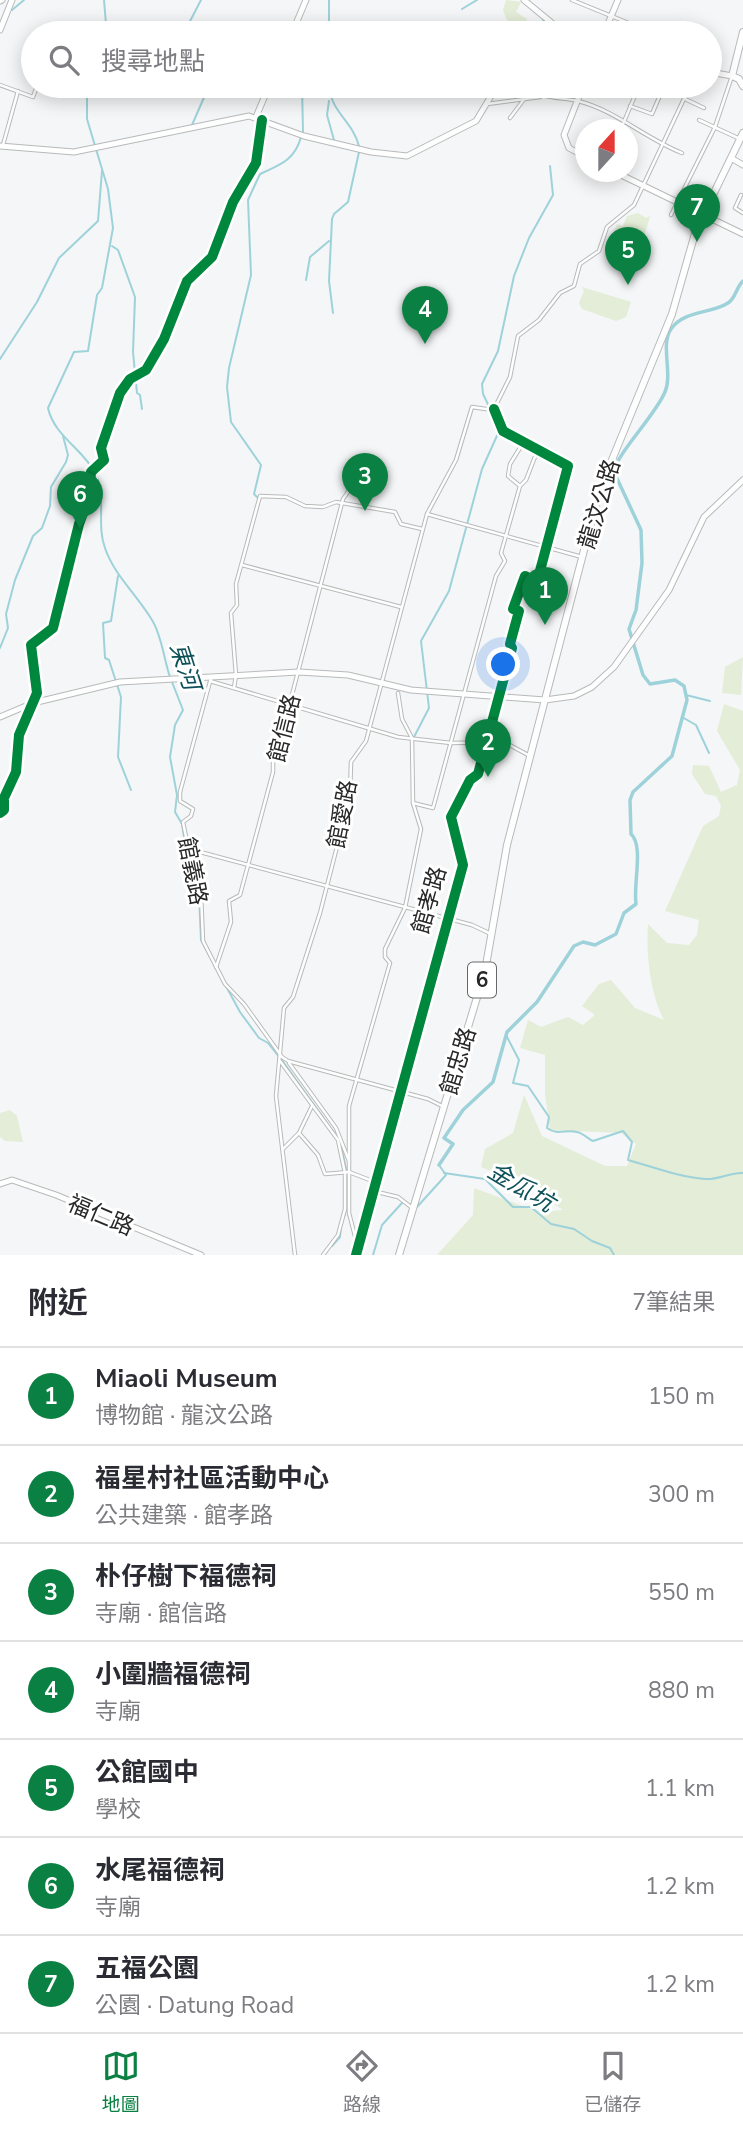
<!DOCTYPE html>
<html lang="zh-TW">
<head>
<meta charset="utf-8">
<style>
	body { margin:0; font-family:"Nunito Sans","Noto Sans TC",sans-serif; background:#f2f2f3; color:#2b2b33 }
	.compass { position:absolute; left:575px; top:119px; width:63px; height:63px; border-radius:50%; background:#fff; box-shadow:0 4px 18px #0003; rotate:21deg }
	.you { position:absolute; left:504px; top:665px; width:24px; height:24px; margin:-18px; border:5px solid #fff; border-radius:50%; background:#1a73e8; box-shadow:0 0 0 10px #1a73e833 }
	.badge { display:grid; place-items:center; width:46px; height:46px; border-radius:50%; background:#0b8043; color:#fff; font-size:23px; font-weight:700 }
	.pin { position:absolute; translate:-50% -58px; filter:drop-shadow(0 2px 4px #0008) }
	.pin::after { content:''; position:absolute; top:37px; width:24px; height:21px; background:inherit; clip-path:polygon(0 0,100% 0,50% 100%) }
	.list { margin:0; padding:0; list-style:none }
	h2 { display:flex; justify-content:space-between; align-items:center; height:91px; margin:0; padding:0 28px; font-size:30px }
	h2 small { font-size:23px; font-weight:400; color:#7c7c81 }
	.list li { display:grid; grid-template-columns:46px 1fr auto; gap:21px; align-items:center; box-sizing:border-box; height:98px; padding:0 28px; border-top:2px solid #e1e1e2 }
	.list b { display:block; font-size:26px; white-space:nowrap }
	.list p { margin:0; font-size:23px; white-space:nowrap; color:#7c7c81 }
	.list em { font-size:23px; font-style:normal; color:#7c7c81 }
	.icon { flex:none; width:38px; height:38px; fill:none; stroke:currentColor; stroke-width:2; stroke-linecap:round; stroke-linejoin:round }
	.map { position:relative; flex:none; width:743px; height:1255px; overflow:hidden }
	.search { position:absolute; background:#fff; box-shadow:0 4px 18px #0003; left:21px; right:21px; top:21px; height:77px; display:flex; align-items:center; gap:18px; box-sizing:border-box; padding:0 24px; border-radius:38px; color:#7c7c81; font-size:26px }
	.sheet { height:777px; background:#fff }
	nav { display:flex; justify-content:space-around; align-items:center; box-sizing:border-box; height:98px; border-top:2px solid #e1e1e2; background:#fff; font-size:19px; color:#7c7c81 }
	nav a { display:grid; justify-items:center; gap:4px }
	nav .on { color:#0b8043 }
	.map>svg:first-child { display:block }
</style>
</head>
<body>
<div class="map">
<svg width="743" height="1255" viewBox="0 0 743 1255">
	<rect width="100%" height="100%" fill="#f5f6f7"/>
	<g fill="#e3edd7">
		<polygon points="506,0 521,2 516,12 527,19 523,33 512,33 503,10"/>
		<polygon points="638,213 646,218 650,216 636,265 618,258 616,250 620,237 613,235 617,224 623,226 627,216"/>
		<polygon points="582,287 631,302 626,317 616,321 582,309 579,303 584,291"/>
		<polygon points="743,657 741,695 722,693 725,667"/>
		<path d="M724,704L743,711V1255H437L473,1215L474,1188L539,1212L563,1210L527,1186L481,1167L485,1149L513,1133L524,1095L542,1136L605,1166H627L636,1144L621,1133L550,1130L545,1094V1055L520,1048L528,1020L541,1027L568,1017L583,1025L595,1015L582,1006L599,984L611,980L635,1008L664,1020C650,994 646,954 648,924L667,943L689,945L697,935L699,920L665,911L703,826L719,816L721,806L716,796L705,794L692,774L693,765L709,766L721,792L737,785L740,770L717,731Z"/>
		<polygon points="10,1110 17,1116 23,1142 5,1141 0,1137 0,1113"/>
	</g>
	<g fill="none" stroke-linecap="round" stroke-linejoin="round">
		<g stroke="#9ed2da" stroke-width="2">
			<polyline points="329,0 329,33"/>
			<polyline points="462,9 477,0"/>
			<polyline points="12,10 24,0"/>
			<polyline points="103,33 106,24 104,0"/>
			<polyline points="191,33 188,25 201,0"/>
			<polyline points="539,33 544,18"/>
			<path d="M87,86V119L108,189L113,228L102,288L97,295L88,351L74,352L48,408C54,436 84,450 95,473C107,497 96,524 105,548C114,575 138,596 152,620C162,636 164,660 170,677"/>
			<polyline points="302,86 303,132"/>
			<path d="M329,86C331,112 353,122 359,146"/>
			<polyline points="329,101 327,115 334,140"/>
			<polyline points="192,125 209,86"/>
			<polyline points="112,246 118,250 135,297 133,352 137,393 140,395 142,409"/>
			<polyline points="306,280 310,257 329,241"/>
			<polyline points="333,313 329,281 332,219 334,214 348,202 359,152"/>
			<polyline points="0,359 37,302 59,258 98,221 102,171"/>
			<path d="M258,498L254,494L261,465L231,422L227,387L229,368L251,275L248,200L260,174C280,165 295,160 301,137"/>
			<polyline points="118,576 111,621 103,623 105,658 109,660 121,697 118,757 131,790"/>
			<polyline points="0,648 8,628 6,614 15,580 33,536 42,528 50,506 51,487 66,462 68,455 63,436"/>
			<polyline points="172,682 183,710 175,725 170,757 177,795 175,812 182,824 188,862 199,895 201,940 240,1012 259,1038 268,1043 284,1063 340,1141 348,1178 345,1215"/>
			<polyline points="686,695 710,701"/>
			<polyline points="682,717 696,725 709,753"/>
			<polyline points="414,737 429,708 421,641 449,591 482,469 500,429 483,394 482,384 498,351 514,276 529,238 553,195 550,166"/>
			<path d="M506,1035L519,1060L513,1083L528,1086L549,1117L547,1128C558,1136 565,1129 577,1132C583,1133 588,1139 593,1141L623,1131L632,1142L628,1160C654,1167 678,1177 705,1179C718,1180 731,1172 743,1173"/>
			<polyline points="444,1173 485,1179 513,1207 531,1207 551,1224 574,1229 592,1241 610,1248 614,1255"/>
			<polyline points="417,1207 446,1175 439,1165"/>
			<polyline points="332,1246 340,1237 341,1227"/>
			<polyline points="373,1255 382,1225 402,1203"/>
		</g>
		<path stroke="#9ed2da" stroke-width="3.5" d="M439,1165L453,1144L444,1138L463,1110L493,1082L507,1032L537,1002L574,946L583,942L595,945L616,934L624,913L636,904C633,883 644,846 631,834L630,800L633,792L672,756L687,700L684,686L675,680L650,684L643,675L629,629L636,610L642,563L641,530L614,472C616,454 655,416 665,392C673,373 660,345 671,329C684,310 711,314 728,303C736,298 736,287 743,281"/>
		<defs>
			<g id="street">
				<polyline points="572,0 653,33"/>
				<polyline points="0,85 33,97 37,86"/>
				<path d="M526,86C542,99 559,97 578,101C615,110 646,139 682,153"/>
				<polyline points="685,99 704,108"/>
				<polyline points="487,104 540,97"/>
				<polyline points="630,106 652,114 664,86"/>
				<polyline points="510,118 531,90"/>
				<polyline points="699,120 740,139"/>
				<polyline points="623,124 639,86"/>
				<polyline points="3,145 18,91"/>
				<polyline points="741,195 735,208 743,213"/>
				<polyline points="671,215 715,127 732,76"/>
				<polyline points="494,409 510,377 518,336 539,320 560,293 574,286 580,264 599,251 607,227 634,205 690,86"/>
				<polyline points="520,486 508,476 510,464 523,443"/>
				<polyline points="427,514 582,557"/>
				<polyline points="242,565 401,607"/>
				<polyline points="211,678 180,792 180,801 193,809 191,816 183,822 193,872 201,894 203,941 225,984 244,1004 282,1057 288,1061 428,1099 444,1107"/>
				<polyline points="210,681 398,737 451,743 504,742 530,756"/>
				<polyline points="234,688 236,675 231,613 237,605 236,584 260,496 286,497 305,506 323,507 336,502 395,512 401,524 422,529"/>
				<polyline points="413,803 433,808 496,576 505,561 501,553 520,486 526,480 538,449"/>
				<polyline points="189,849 472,925 491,934"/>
				<polyline points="216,967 231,922 229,901 240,895 273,772 273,753 280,741 343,499 350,489 349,484"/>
				<polyline points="280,1061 338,1140 345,1173 345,1209 338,1235 323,1255"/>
				<polyline points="289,1063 336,1128 349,1161 349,1213 357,1244"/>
				<polyline points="299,1133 318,1155 325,1174 349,1172 375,1182"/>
				<polyline points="283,1149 299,1133 312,1106"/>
				<polyline points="349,1161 349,1106 390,963 385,957 385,949 405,908 421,829 413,803 412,738 402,719 398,693"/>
				<polyline points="373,1191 398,1197 411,1207"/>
				<polyline points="295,1255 276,1096 284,1008 293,997 320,913 350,796 351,762 366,741 427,514 456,460 472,407 493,410"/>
				<polyline points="356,1255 463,865 451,817 470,780 478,774 512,648 510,644 519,611 513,609 525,576 537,582 568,466 503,431 494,409"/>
			</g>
			<g id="secondary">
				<polyline points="524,0 564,33"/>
				<polyline points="0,1 2,0"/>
				<polyline points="0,30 12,0"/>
				<polyline points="292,33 306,0"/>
				<polyline points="604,33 618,0"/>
				<polyline points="710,72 732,76"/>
				<polyline points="583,86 564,135 569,148 586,157"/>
				<polyline points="256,117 269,86"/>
				<polyline points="0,146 74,152 249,116 304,136 371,152 407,156 476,121 497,86"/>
				<polyline points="731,158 743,165"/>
				<polyline points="615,172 743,234"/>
				<polyline points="0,717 33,703 120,682 299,672 348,675 411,690 545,700 574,696 592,687 614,667 669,590 704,517 743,480"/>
				<polyline points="0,813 4,810 4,798 16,772 19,735 37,693 31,645 53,628 79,524 89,496 91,472 104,460 101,448 120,393 130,379 146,370 164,339 187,281 212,257 233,202 256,163 262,120"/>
				<polyline points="0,1184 12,1180 56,1195 201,1255"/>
			</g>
			<g id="primary">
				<polyline points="743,32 732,76 739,79 743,86"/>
				<polyline points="399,1255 485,971 507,845 600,489 672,314 696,230 743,133"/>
			</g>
		</defs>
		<use href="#street" stroke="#b8baba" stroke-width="4.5"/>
		<use href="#secondary" stroke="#b8baba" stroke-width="7"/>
		<use href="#primary" stroke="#b8baba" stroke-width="8"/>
		<use href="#street" stroke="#fefefe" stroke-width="2.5"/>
		<use href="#secondary" stroke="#fefefe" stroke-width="5"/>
		<use href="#primary" stroke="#fefefe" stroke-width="6"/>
		<defs>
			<g id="cycleway">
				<polyline points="0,813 4,810 4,798 16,772 19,735 37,693 31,645 53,628 79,524 89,496 91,472 104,460 101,448 120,393 130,379 146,370 164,339 187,281 212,257 233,202 256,163 262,120"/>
				<polyline points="356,1255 463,865 451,817 470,780 478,774 512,648 510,644 519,611 513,609 525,576 537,582 568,466 503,431 494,409"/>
			</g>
		</defs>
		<use href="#cycleway" stroke="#fff" stroke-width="15"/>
		<use href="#cycleway" stroke="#00873e" stroke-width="10"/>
	</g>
	<g text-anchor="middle" stroke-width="6" stroke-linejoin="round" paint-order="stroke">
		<rect fill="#fff" stroke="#686869" stroke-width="2" x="468" y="962.5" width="28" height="35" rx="5"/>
		<g font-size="21" font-weight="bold" fill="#282829">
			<text x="482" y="987">6</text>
		</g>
		<g font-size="23" fill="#282829" stroke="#fff">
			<text transform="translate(599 504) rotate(-73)" y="8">龍汶公路</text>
			<text transform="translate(284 728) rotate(-76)" y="8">館信路</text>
			<text transform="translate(342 814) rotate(-79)" y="8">館愛路</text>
			<text transform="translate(193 871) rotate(79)" y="8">館義路</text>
			<text transform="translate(429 900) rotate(-74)" y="8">館孝路</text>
			<text transform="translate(458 1061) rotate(-73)" y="8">館忠路</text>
			<text transform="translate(101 1215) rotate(23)" y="8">福仁路</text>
		</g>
		<g font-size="24" font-style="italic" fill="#0e5159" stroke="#fff">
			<text transform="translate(185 666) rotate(72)" y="8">東河</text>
			<text transform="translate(521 1187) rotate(31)" y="8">金瓜坑</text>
		</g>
	</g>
</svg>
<svg class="compass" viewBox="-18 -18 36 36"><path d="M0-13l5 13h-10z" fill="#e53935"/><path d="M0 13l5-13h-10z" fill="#7c7c81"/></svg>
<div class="you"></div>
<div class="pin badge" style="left:545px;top:625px">1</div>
<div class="pin badge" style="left:488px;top:777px">2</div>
<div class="pin badge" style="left:365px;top:511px">3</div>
<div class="pin badge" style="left:425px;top:344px">4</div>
<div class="pin badge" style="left:628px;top:285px">5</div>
<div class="pin badge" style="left:80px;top:529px">6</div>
<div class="pin badge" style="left:697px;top:242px">7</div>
<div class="search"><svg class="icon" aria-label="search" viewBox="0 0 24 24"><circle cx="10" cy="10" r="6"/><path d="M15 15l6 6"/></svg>搜尋地點</div>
</div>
<section class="sheet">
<h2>附近<small>7筆結果</small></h2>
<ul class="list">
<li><span class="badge">1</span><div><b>Miaoli Museum</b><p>博物館 · 龍汶公路</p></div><em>150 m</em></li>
<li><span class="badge">2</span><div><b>福星村社區活動中心</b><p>公共建築 · 館孝路</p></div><em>300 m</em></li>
<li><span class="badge">3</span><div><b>朴仔樹下福德祠</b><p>寺廟 · 館信路</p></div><em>550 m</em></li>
<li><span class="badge">4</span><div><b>小圍牆福德祠</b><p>寺廟</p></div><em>880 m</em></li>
<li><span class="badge">5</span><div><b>公館國中</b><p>學校</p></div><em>1.1 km</em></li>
<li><span class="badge">6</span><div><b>水尾福德祠</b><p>寺廟</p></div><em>1.2 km</em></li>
<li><span class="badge">7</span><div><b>五福公園</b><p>公園 · Datung Road</p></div><em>1.2 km</em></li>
</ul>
</section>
<nav>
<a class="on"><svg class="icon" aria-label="map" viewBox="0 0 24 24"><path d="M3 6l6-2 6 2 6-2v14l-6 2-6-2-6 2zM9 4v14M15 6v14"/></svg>地圖</a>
<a><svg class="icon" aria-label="directions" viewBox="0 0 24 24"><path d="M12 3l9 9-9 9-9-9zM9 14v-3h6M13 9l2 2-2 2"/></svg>路線</a>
<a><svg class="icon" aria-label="saved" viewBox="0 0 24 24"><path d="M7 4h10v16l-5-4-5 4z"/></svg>已儲存</a>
</nav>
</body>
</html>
